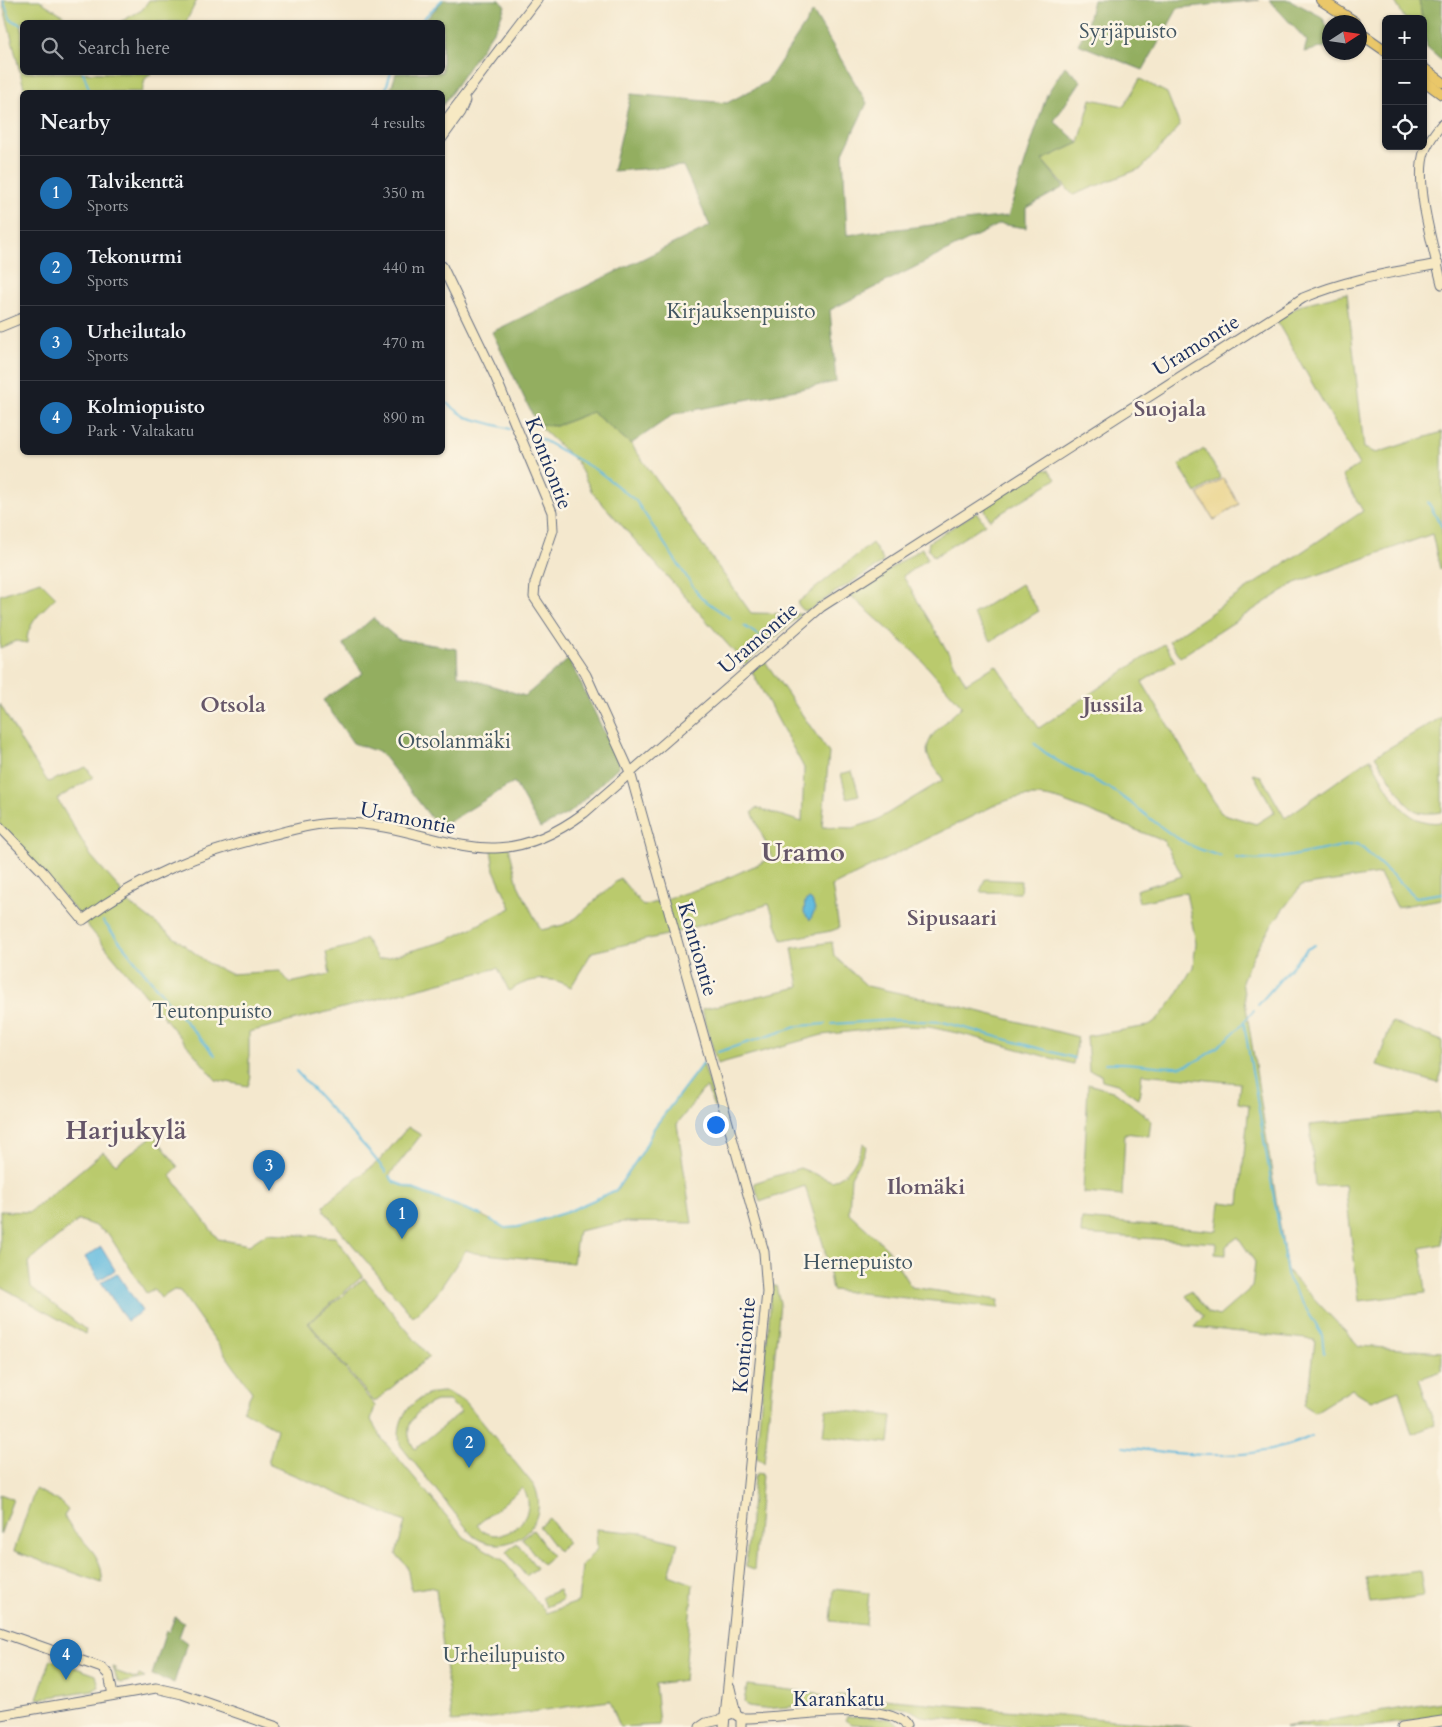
<!DOCTYPE html>
<html lang="en">
<head>
<meta charset="utf-8">
<style>
	body { margin:0; font-family:Cardo,serif; background:#242831; color:#f1f3f6 }
	.controls { position:absolute; right:15px; top:15px; display:grid; overflow:hidden; border-radius:8px; box-shadow:0 1px 4px #0004 }
	.controls button { width:45px; height:45px; display:grid; place-items:center; padding:0; border:0; border-bottom:1px solid #363941; background:#171b24; color:#f1f3f6; font:25px sans-serif }
	.compass { position:absolute; left:1322px; top:15px; width:45px; height:45px; border-radius:50%; background:#171b24; box-shadow:0 1px 4px #0004; rotate:78deg }
	.you { position:absolute; left:715px; top:1124px; width:18px; height:18px; margin:-12px; border:4px solid #fff; border-radius:50%; background:#1a73e8; box-shadow:0 0 0 8px #1a73e833 }
	.badge { display:grid; place-items:center; width:32px; height:32px; border-radius:50%; background:#1f6fb2; color:#fff; font-size:16px; font-weight:700 }
	.pin { position:absolute; translate:-50% -41px; filter:drop-shadow(0 1px 2px #0008) }
	.pin::after { content:''; position:absolute; top:26px; width:18px; height:15px; background:inherit; clip-path:polygon(0 0,100% 0,50% 100%) }
	.list { margin:0; padding:0; list-style:none }
	h2 { display:flex; justify-content:space-between; align-items:center; height:65px; margin:0; padding:0 20px; font-size:21px }
	h2 small { font-size:16px; font-weight:400; color:#9ea1a6 }
	.list li { display:grid; grid-template-columns:32px 1fr auto; gap:15px; align-items:center; box-sizing:border-box; height:75px; padding:0 20px; border-top:1px solid #363941 }
	.list b { display:block; font-size:19px; white-space:nowrap }
	.list p { margin:0; font-size:16px; white-space:nowrap; color:#9ea1a6 }
	.list em { font-size:16px; font-style:normal; color:#9ea1a6 }
	.icon { flex:none; width:28px; height:28px; fill:none; stroke:currentColor; stroke-width:2; stroke-linecap:round; stroke-linejoin:round }
	.map { position:relative; flex:none; width:1442px; height:1727px; overflow:hidden }
	.search { position:absolute; background:#171b24; box-shadow:0 1px 4px #0004; left:20px; top:20px; width:425px; height:55px; display:flex; align-items:center; gap:12px; box-sizing:border-box; padding:0 18px; border-radius:8px; color:#9ea1a6; font-size:19px }
	.panel { position:absolute; background:#171b24; box-shadow:0 1px 4px #0004; left:20px; top:90px; width:425px; height:365px; border-radius:8px }
	.map>svg:first-child { display:block }
</style>
</head>
<body>
<div class="map">
<svg width="1442" height="1727" viewBox="0 0 1442 1727">
	<rect width="100%" height="100%" fill="#fcf5e5"/>
	<filter id="ink" filterUnits="userSpaceOnUse"><feTurbulence type="fractalNoise" baseFrequency=".02" numOctaves="2"/><feDisplacementMap in="SourceGraphic" scale="10" xChannelSelector="R" yChannelSelector="G"/><feConvolveMatrix kernelMatrix="1 2 1 2 8 2 1 2 1" color-interpolation-filters="sRGB"/></filter>
	<filter id="wash" filterUnits="userSpaceOnUse"><feTurbulence type="fractalNoise" baseFrequency=".0096" numOctaves="4" result="noise"/><feDisplacementMap in="SourceGraphic" scale="20" xChannelSelector="R" yChannelSelector="G"/><feGaussianBlur stdDeviation="1.12" result="paint"/><feColorMatrix in="noise" values="0 0 0 0 0 0 0 0 0 0 0 0 0 0 0 0 0 1.4 0 .05"/><feComposite in="paint" operator="in"/></filter>
	<g filter="url(#wash)">
		<rect width="100%" height="100%" fill="#f4e8ce"/>
		<g fill="#baca6d" stroke="#6a7c66" fill-rule="evenodd">
			<path d="M2,0H40C48,8 65,13 69,22H22V72L152,73L145,79L142,92H25Z"/>
			<polygon points="149,0 197,0 186,22 120,22 142,10"/>
			<polygon points="1394,0 1419,0 1422,19 1405,19"/>
			<polygon points="1140,79 1167,93 1180,126 1142,168 1073,195 1042,160 1079,143 1091,99 1124,106"/>
			<polygon points="1347,293 1364,448 1376,453 1442,432 1442,568 1440,569 1432,534 1295,583 1180,657 1169,641 1363,511 1342,476 1359,465 1276,320 1303,304"/>
			<polygon points="592,412 631,444 751,613 801,614 745,664 592,492 577,462 537,424 556,426"/>
			<polygon points="1204,449 1221,477 1196,493 1179,465"/>
			<polygon points="1042,469 1049,470 1056,479 990,520 985,510 985,506"/>
			<polygon points="975,513 978,514 985,524 934,557 928,549 929,542"/>
			<polygon points="872,543 883,560 881,564 834,593 808,611 803,610 797,603"/>
			<path d="M922,548L928,559L903,576L966,683L996,665L1039,728L1164,644L1175,661L1142,682L1221,813L1256,824L1275,812L1253,774L1261,776L1285,818L1370,758C1388,787 1402,828 1442,822V899L1397,907L1380,874L1301,886C1278,915 1255,946 1242,981L1287,1270L1359,1346L1442,1352V1371L1419,1379L1435,1425L1412,1434L1399,1390L1371,1401L1352,1389L1315,1412L1304,1405L1310,1385L1315,1340L1194,1327L1203,1317L1186,1296L1191,1291L1208,1313L1219,1316L1252,1287L1255,1262L1238,1237L1226,1246V1255L1215,1254L1216,1243L1081,1234L1082,1219L1217,1231L1220,1202L1239,1204L1249,1105L1238,1103L1240,1083L1142,1074L1139,1099L1117,1084L1102,1080L1101,1074L1089,1071L1087,1036L1148,1026L1159,1018L1176,996L1193,967L1196,943L1186,892L1139,902L1136,890L1182,876L1164,841L1062,801C1036,793 1020,795 995,805L832,886L839,928L831,931L782,940L769,904L675,933L592,952L571,987C550,975 528,978 509,991L498,968L261,1029L249,1032V1072L251,1077L248,1086L216,1080L43,872L0,827V704L22,743L48,782L86,767L93,777L57,799L91,856L119,888L125,900L208,963L230,974L280,971L290,983L330,974L326,952L351,946L365,938L378,960L446,941L511,908L494,870L491,849L509,847L518,885L541,930L563,925L576,918L620,878L643,906L714,884L772,858L752,812L757,808L802,822L804,768L752,672L764,660L829,753L822,827L853,828L875,821L943,780C939,772 931,764 928,756C922,736 951,719 962,706L917,655L850,595Z"/>
			<path d="M40,581L56,597C43,610 26,624 27,643L16,641L0,648V595Z"/>
			<polygon points="1021,584 1039,611 991,641 973,614"/>
			<path d="M1442,717V812C1428,814 1417,815 1407,804L1375,756Z"/>
			<polygon points="852,771 859,795 847,798 841,774"/>
			<polygon points="985,879 1021,881 1020,893 980,892"/>
			<polygon points="832,942 834,956 867,986 950,1004 1078,1037 1073,1064 962,1034 929,1027 900,1026 822,1035 717,1064 702,1009 799,987 792,948"/>
			<polygon points="1392,1022 1442,1041 1442,1071 1438,1083 1377,1065"/>
			<polygon points="703,1063 716,1106 714,1107 707,1088 703,1090 677,1124 692,1223 623,1222 578,1231 573,1263 475,1253 466,1250 435,1296 413,1317 325,1212 324,1206 330,1200 380,1160 408,1127 421,1135 389,1176 394,1182 481,1215 505,1228 518,1227 567,1212 617,1190 643,1151 654,1128"/>
			<polygon points="1088,1084 1116,1092 1151,1120 1149,1136 1125,1133 1122,1196 1083,1193"/>
			<polygon points="1439,1112 1442,1131 1442,1244 1421,1248 1426,1293 1359,1301 1345,1185 1315,1186 1310,1125"/>
			<path d="M154,1135L178,1167L170,1175L218,1239L249,1245L267,1233L335,1237L363,1276L308,1323L375,1406L371,1420L382,1439L464,1537L502,1559L546,1613L578,1602L582,1566L597,1549L596,1529L643,1533L678,1543L669,1575L693,1584L684,1680L655,1684L659,1725L620,1727L610,1701C557,1707 505,1718 452,1722L436,1589L429,1587L411,1590L407,1566L396,1554L405,1522L268,1464L277,1429L243,1410L252,1392L180,1291L174,1290L161,1298L154,1289L146,1293L109,1235L95,1226L79,1220L28,1262L31,1287L86,1330L85,1334L0,1286V1211L30,1212L103,1152L116,1164Z"/>
			<path d="M864,1143L867,1147L851,1177L849,1213L886,1247L911,1287L999,1300L998,1308L832,1290L824,1247L805,1186L760,1202L754,1183L800,1168L832,1181C851,1173 856,1161 864,1143Z"/>
			<polygon points="364,1278 429,1357 374,1402 309,1323"/>
			<polygon points="772,1286 776,1286 780,1303 764,1463 756,1457"/>
			<path d="M446,1392L466,1402L535,1487C551,1526 508,1560 473,1536L400,1445C394,1415 417,1391 446,1392ZM436,1401H449L461,1412L415,1449C399,1428 416,1409 436,1401ZM522,1488C545,1516 498,1553 477,1525Z"/>
			<polygon points="826,1409 892,1416 889,1443 823,1436"/>
			<polygon points="757,1473 762,1474 754,1570 746,1567 746,1562 754,1478"/>
			<path d="M35,1489L59,1501L68,1510L64,1516C76,1542 104,1548 102,1583L14,1551Z"/>
			<polygon points="0,1494 13,1499 0,1535"/>
			<polygon points="549,1518 568,1543 558,1551 539,1526"/>
			<polygon points="533,1530 552,1556 542,1564 522,1538"/>
			<polygon points="517,1543 537,1568 526,1576 506,1552"/>
			<polygon points="1420,1571 1424,1596 1370,1603 1366,1578"/>
			<polygon points="834,1589 869,1593 866,1625 831,1621"/>
			<polygon points="559,1590 563,1600 546,1607 542,1597"/>
			<polygon points="51,1659 96,1675 99,1687 93,1690 38,1699 37,1698"/>
			<polygon points="113,1667 116,1668 115,1671 137,1679 139,1675 145,1678 121,1683 117,1680"/>
			<polygon points="747,1685 817,1693 827,1698 826,1704 763,1709 748,1707 744,1702"/>
			<polygon points="839,1695 1193,1727 1024,1727 921,1716 909,1709 900,1708 835,1704 834,1699"/>
			<polygon points="1442,1702 1442,1716 1368,1727 1285,1727"/>
			<polygon points="847,1716 891,1719 902,1727 851,1724 845,1720"/>
		</g>
		<g fill="#93ae60" stroke="#576e5f">
			<polygon points="443,0 500,0 505,6 498,24 443,105 442,92 390,92 396,73 442,72 442,22 424,22"/>
			<polygon points="1093,0 1260,0 1178,8 1143,70 1078,44 1086,30"/>
			<polygon points="1269,0 1290,0 1322,17 1329,30 1329,46 1304,52 1307,41"/>
			<polygon points="1419,0 1442,0 1442,61 1427,48"/>
			<polygon points="813,12 867,103 843,153 847,235 1008,216 1047,94 1065,66 1081,81 1054,121 1079,143 1042,160 1064,187 1026,208 1026,228 1000,224 830,310 836,382 674,414 631,444 592,412 556,426 537,424 492,332 710,226 683,166 613,171 631,94 727,103 767,82"/>
			<polygon points="373,618 398,639 457,649 458,675 525,696 569,659 620,765 571,812 540,828 514,782 439,828 381,753 353,743 323,700 363,673 343,644"/>
			<polygon points="175,1617 184,1623 179,1637 187,1643 174,1683 152,1675 166,1631 169,1632"/>
		</g>
		<polygon fill="#eeda9e" stroke="#84847e" points="1223,478 1239,504 1214,520 1198,494"/>
		<g fill="#61bade" stroke="#3e749e">
			<polygon points="809,899 812,901 815,910 810,920 804,913 805,901"/>
			<polygon points="101,1247 115,1270 99,1280 85,1257"/>
			<polygon points="117,1273 142,1311 127,1321 101,1282"/>
		</g>
		<g fill="none" stroke-linecap="round" stroke-linejoin="round">
			<g stroke="#61bade" stroke-width="2">
				<polyline points="3,0 11,20 22,25"/>
				<polyline points="420,22 442,0"/>
				<polyline points="83,72 90,92"/>
				<polyline points="385,92 391,72"/>
				<polyline points="442,400 466,417 510,429"/>
				<polyline points="534,435 598,471 636,501 700,597 730,618"/>
				<polyline points="1428,502 1442,527"/>
				<polyline points="744,626 767,641"/>
				<path d="M1034,743C1055,764 1086,774 1112,790C1153,816 1170,844 1221,856"/>
				<path d="M1236,858C1276,865 1318,848 1358,844L1416,897L1442,893"/>
				<polyline points="103,921 170,1004 215,1055"/>
				<polyline points="1258,1005 1307,949 1315,945"/>
				<polyline points="832,1024 894,1020 943,1022 1074,1058"/>
				<polyline points="1244,1024 1288,1279 1322,1335 1324,1353"/>
				<polyline points="718,1052 799,1026 826,1024"/>
				<path d="M1105,1063C1129,1061 1151,1067 1175,1067C1201,1067 1239,1030 1254,1010"/>
				<polyline points="296,1071 368,1150 386,1172"/>
				<polyline points="389,1176 394,1182 481,1215"/>
				<polyline points="491,1220 505,1228 518,1227 567,1212 616,1190 643,1151 654,1128 703,1063"/>
				<path d="M1123,1447C1185,1455 1254,1464 1312,1436"/>
			</g>
		</g>
	</g>
	<g filter="url(#ink)">
		<g fill="none" stroke-linecap="round" stroke-linejoin="round">
			<defs>
				<g id="secondary">
					<path d="M1442,124C1436,131 1429,140 1425,150C1413,181 1434,250 1442,284"/>
					<polyline points="442,125 537,0"/>
					<polyline points="442,138 460,113 465,101"/>
					<polyline points="442,266 495,376 552,512 553,530 535,583 534,597 586,675 630,772 764,1252 767,1292 725,1716"/>
					<polyline points="0,327 22,318"/>
					<path d="M0,827L43,872L83,920C140,876 202,852 271,835C292,830 315,823 338,823C436,822 486,886 584,813L821,607L1303,298C1348,279 1390,273 1438,264"/>
					<polyline points="0,1632 102,1668 109,1675 113,1695"/>
					<polyline points="730,1688 736,1714"/>
					<polyline points="0,1715 156,1688 182,1694 277,1727"/>
					<path d="M741,1718C772,1720 892,1697 906,1727"/>
					<polyline points="700,1727 706,1723 724,1719"/>
					<polyline points="724,1727 725,1716 733,1713 741,1718 741,1727"/>
					<polyline points="1402,1727 1442,1721"/>
				</g>
				<g id="primary">
					<polyline points="1321,0 1355,22"/>
					<polyline points="1360,33 1386,51"/>
					<polyline points="1423,68 1442,82"/>
					<polyline points="1423,80 1442,94"/>
				</g>
			</defs>
			<use href="#secondary" stroke="#677085" stroke-width="11"/>
			<use href="#primary" stroke="#677085" stroke-width="12"/>
			<use href="#secondary" stroke="#f7e9c3" stroke-width="9"/>
			<use href="#primary" stroke="#eac769" stroke-width="10"/>
		</g>
	</g>
	<g text-anchor="middle" stroke-width="5" stroke-linejoin="round" paint-order="stroke">
		<g font-size="21" fill="#435662" stroke="#fcf5e5">
			<text x="1128" y="38">Syrjäpuisto</text>
			<text x="741" y="318">Kirjauksenpuisto</text>
			<text x="454" y="748">Otsolanmäki</text>
			<text x="212" y="1018">Teutonpuisto</text>
			<text x="858" y="1269">Hernepuisto</text>
			<text x="504" y="1662">Urheilupuisto</text>
		</g>
		<g font-size="21" fill="#1b2f5e" stroke="#fcf5e5">
			<text transform="translate(1196 345) rotate(-32)" y="7">Uramontie</text>
			<text transform="translate(549 463) rotate(69)" y="7">Kontiontie</text>
			<text transform="translate(758 638) rotate(-41)" y="7">Uramontie</text>
			<text transform="translate(408 818) rotate(11)" y="7">Uramontie</text>
			<text transform="translate(698 949) rotate(74)" y="7">Kontiontie</text>
			<text transform="translate(744 1345) rotate(-85)" y="7">Kontiontie</text>
			<text x="839" y="1706">Karankatu</text>
		</g>
		<g font-size="22" font-weight="bold" fill="#665769" stroke="#fcf5e5">
			<text x="1170" y="416">Suojala</text>
			<text x="233" y="712">Otsola</text>
			<text x="1113" y="712">Jussila</text>
			<text x="952" y="925">Sipusaari</text>
			<text x="926" y="1194">Ilomäki</text>
		</g>
		<g font-size="26" font-weight="bold" fill="#665769" stroke="#fcf5e5">
			<text x="803" y="861">Uramo</text>
			<text x="126" y="1139">Harjukylä</text>
		</g>
	</g>
</svg>
<div class="controls">
<button>+</button>
<button>−</button>
<button><svg class="icon" aria-label="locate" viewBox="0 0 24 24"><circle cx="12" cy="12" r="6"/><path d="M12 2v4M12 18v4M2 12h4M18 12h4"/></svg></button>
</div>
<svg class="compass" viewBox="-18 -18 36 36"><path d="M0-13l5 13h-10z" fill="#e53935"/><path d="M0 13l5-13h-10z" fill="#9ea1a6"/></svg>
<div class="you"></div>
<div class="pin badge" style="left:402px;top:1239px">1</div>
<div class="pin badge" style="left:469px;top:1468px">2</div>
<div class="pin badge" style="left:269px;top:1191px">3</div>
<div class="pin badge" style="left:66px;top:1680px">4</div>
<div class="search"><svg class="icon" aria-label="search" viewBox="0 0 24 24"><circle cx="10" cy="10" r="6"/><path d="M15 15l6 6"/></svg>Search here</div>
<section class="panel">
<h2>Nearby<small>4 results</small></h2>
<ul class="list">
<li><span class="badge">1</span><div><b>Talvikenttä</b><p>Sports</p></div><em>350 m</em></li>
<li><span class="badge">2</span><div><b>Tekonurmi</b><p>Sports</p></div><em>440 m</em></li>
<li><span class="badge">3</span><div><b>Urheilutalo</b><p>Sports</p></div><em>470 m</em></li>
<li><span class="badge">4</span><div><b>Kolmiopuisto</b><p>Park · Valtakatu</p></div><em>890 m</em></li>
</ul>
</section>
</div>
</body>
</html>
